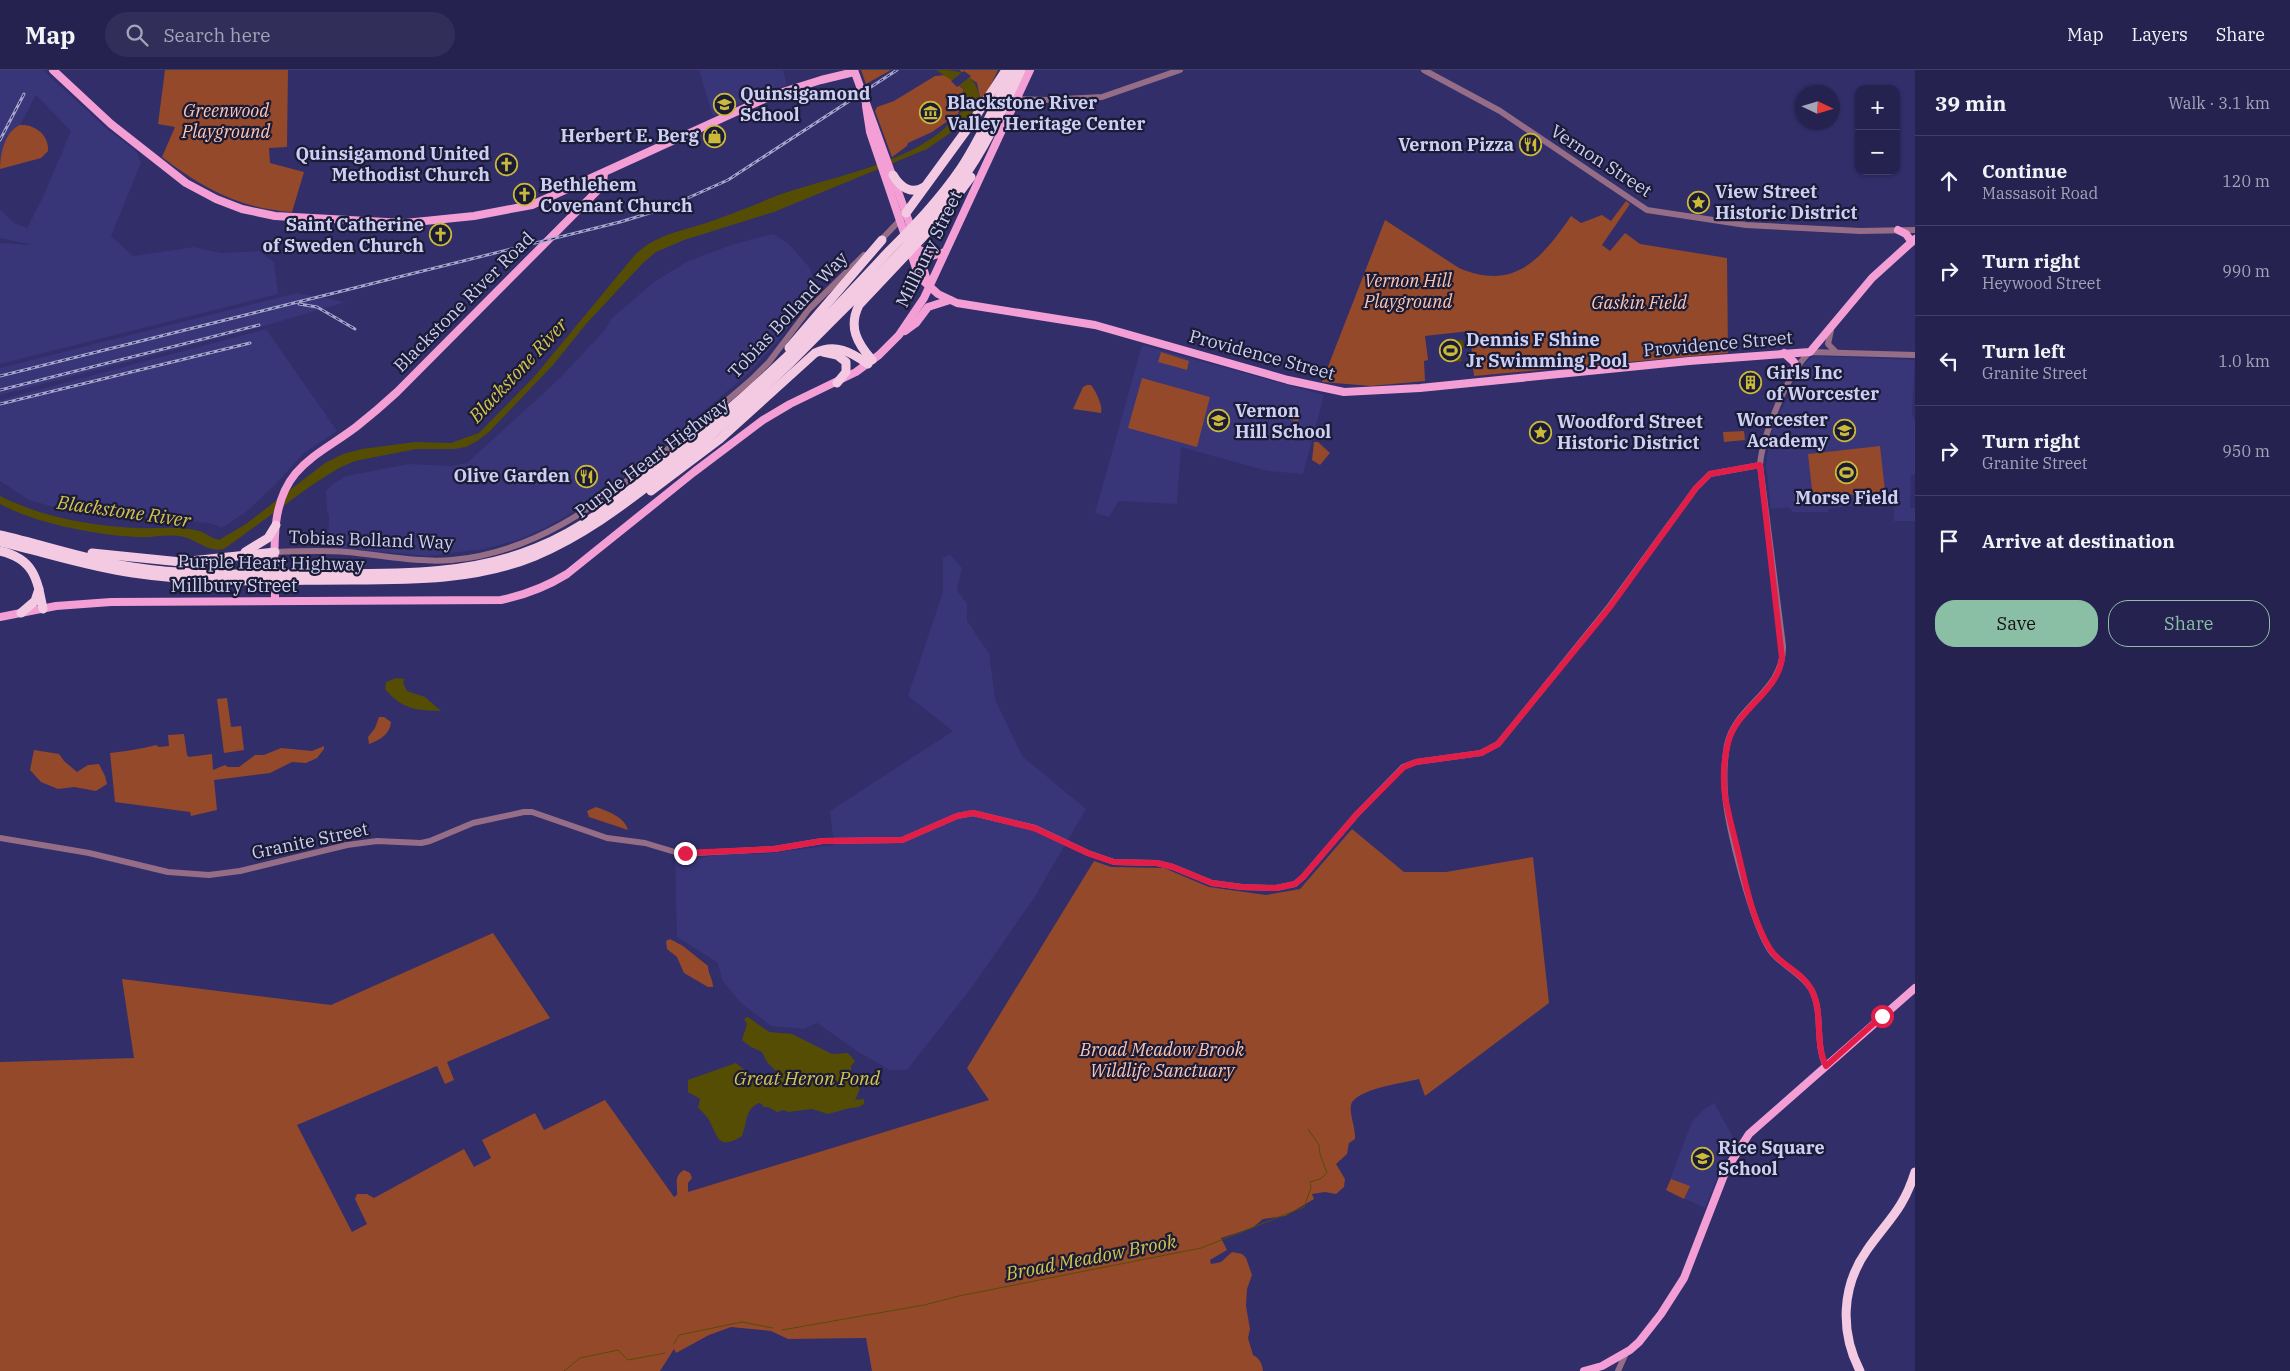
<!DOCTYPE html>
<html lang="en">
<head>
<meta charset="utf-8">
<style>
	body { margin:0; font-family:"IBM Plex Serif",serif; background:#312f5a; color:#f1f3f6 }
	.controls { position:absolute; right:15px; top:15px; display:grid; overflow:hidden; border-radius:10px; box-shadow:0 1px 4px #0004 }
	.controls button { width:45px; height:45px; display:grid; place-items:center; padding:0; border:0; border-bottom:1px solid #423f67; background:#252250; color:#f1f3f6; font:25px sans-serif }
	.compass { position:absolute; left:1795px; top:15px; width:45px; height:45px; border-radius:50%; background:#252250; box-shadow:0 1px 4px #0004; rotate:94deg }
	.stop { position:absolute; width:15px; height:15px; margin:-11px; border:4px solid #e11d48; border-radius:50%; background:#fff }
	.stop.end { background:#e11d48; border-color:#fff; box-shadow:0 1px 5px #0008 }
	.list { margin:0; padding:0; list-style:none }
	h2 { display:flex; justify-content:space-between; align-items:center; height:65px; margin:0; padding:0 20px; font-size:21px }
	h2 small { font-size:16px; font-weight:400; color:#a3a4b7 }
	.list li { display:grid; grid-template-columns:32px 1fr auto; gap:15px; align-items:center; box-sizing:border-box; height:90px; padding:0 20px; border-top:1px solid #423f67 }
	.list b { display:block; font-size:19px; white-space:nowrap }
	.list p { margin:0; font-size:16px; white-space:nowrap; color:#a3a4b7 }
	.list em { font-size:16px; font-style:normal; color:#a3a4b7 }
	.actions { display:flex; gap:10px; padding:15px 20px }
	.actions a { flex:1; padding:11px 0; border:1px solid #8abfa5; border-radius:20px; text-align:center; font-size:18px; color:#8abfa5 }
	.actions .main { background:#8abfa5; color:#111 }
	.icon { flex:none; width:28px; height:28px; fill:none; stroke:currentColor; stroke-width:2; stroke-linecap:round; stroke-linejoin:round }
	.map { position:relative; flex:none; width:1915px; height:1301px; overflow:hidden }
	header { display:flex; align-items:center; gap:30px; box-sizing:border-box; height:70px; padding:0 25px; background:#252250; border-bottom:1px solid #423f67 }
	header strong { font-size:24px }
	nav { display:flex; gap:28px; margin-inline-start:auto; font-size:18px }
	.search { width:350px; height:45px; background:#312f5a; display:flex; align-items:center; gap:12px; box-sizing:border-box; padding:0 18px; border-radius:28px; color:#a3a4b7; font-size:19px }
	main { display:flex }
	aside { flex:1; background:#252250 }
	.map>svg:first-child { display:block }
</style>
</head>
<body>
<header>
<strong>Map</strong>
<div class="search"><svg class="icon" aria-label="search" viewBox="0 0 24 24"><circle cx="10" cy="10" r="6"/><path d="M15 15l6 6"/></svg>Search here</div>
<nav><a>Map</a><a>Layers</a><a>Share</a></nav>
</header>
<main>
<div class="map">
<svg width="1915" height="1301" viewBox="0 0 1915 1301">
	<rect width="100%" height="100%" fill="#312e6a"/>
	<g fill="#383579">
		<polygon points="0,0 43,0 107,59 137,82 141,93 111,166 133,186 194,177 221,183 259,181 274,192 278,224 0,294 0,173 33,175 0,168 0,139 14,153 27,158 43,127 71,61 36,25 0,93"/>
		<polygon points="699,0 783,0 787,15 765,22 713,46"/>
		<polygon points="772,164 787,172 810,198 814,218 810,229 775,274 749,303 640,395 587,434 545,458 518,470 484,479 427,486 328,477 329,445 327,441 326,421 333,414 346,406 409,394 451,396 467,393 560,308 604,261 612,248 654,212 688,191 731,175"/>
		<polygon points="297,223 346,232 257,258 0,325 0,298"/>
		<polygon points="266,259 337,361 303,384 274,416 246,442 222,458 209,453 68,441 29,430 0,411 0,330"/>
		<polygon points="1142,275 1324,325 1303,404 1267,401 1181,377 1177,434 1119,431 1109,447 1095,443"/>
		<polygon points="1817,286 1915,290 1912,344 1915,350 1915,405 1911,405 1910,438 1915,438 1915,451 1894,451 1894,430 1829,439 1828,442 1793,442 1788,437 1771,439 1766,395 1769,370 1777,348 1805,293 1812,287"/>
		<polygon points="950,484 962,498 957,520 967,534 967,551 989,583 995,629 1022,686 1086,739 1034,828 972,917 907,1000 890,1000 860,983 817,953 804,959 771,956 741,933 722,910 718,893 677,867 675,786 692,789 723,784 761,784 834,775 830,741 953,661 908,626 943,522 943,488"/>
		<polygon points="1714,1033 1733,1067 1705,1138 1666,1120 1692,1052 1703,1040"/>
	</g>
	<g fill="#94492a">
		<path d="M165,0H288L287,77L269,78L270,93L304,102L292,142C241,139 202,118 162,87L175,57L158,54Z"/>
		<polygon points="861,0 891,0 866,14"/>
		<polygon points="959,0 998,0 983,31 980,28 977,13"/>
		<polygon points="946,5 963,19 965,27 958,44 932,62 908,73 907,76 892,87 875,41 877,37 894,31 935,6"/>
		<path d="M20,55C35,54 49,65 48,81L41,88L0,99C0,84 5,61 20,55Z"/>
		<path d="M1626,131L1630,134L1602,175L1610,181L1625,163L1640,174L1727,188L1728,283L1474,306L1470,261L1425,266L1428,290L1424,291L1425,311L1371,316L1322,312L1385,150L1459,198C1515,222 1542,188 1571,146L1581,153L1602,145L1611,151Z"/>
		<polygon points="1161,282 1189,291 1187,300 1158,292"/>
		<polygon points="1142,308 1210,327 1197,377 1128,358"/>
		<path d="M1087,315H1091C1096,321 1103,336 1101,343L1073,339L1083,317Z"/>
		<polygon points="1292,337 1301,340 1298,352 1288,349"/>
		<polygon points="1744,361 1745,370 1724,372 1723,362"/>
		<polygon points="1314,372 1318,372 1330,383 1320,395 1312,390"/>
		<polygon points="1880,376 1885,421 1813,429 1808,384"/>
		<polygon points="227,628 231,657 241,656 244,680 224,683 217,629"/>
		<path d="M379,647H384L391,652C390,664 380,670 369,674L368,667L375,658Z"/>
		<path d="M184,664L187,685L189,687L212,684L213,700L225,695L228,697H239L255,685H264L281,678L312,681L324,676V679L317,688L306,693L292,692L270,703L214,710L217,740L191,746L190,742L115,732L110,683C127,681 140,679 156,675L159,677L169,676L168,665Z"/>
		<polygon points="34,680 59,684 64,691 77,702 88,695 99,694 105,706 107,714 96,721 74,717 58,719 41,712 30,700"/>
		<path d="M596,737C607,741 625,747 628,760L589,747L587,741Z"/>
		<path d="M1352,759L1404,802H1446L1533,787L1549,933L1425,1026L1419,1009C1404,1013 1355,1019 1351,1035C1349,1043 1356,1059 1355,1069L1349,1073L1347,1084L1336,1094L1345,1109L1344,1117L1336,1124L1325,1122L1312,1124L1314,1129L1285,1146L1263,1149L1252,1158L1221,1168L1227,1180L1210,1190L1211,1194L1221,1192L1232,1182L1242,1184L1246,1188L1252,1205L1247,1219L1246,1236L1250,1259L1248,1268L1253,1285C1260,1289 1262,1293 1263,1301H872L866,1268L788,1269L771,1261L731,1257L709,1265L676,1283L674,1279L660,1301H0V992L134,988L122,909L331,935L493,863L550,948L447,992L454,1010L445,1014L437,996L297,1055L352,1162L367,1154L355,1129L357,1124H367L374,1128L464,1079L474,1097L491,1088L482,1070L535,1043L544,1060L605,1030L674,1127L677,1125C678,1115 673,1106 684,1100L690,1103L692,1108L688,1113V1122L989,1030L967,998L1094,791L1111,797L1164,798L1209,817L1266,825L1300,819Z"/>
		<path d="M670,869L683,876L708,896C708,904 713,909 713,917H708L684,903L677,887L667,879L666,871Z"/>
		<polygon points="1671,1109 1690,1116 1684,1129 1666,1120"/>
	</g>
	<g fill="#564d04">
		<path d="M936,0C951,0 969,0 976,16C979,23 978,26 983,31L959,57L927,79L774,142L684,170L656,182L643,193L586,254L553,295L489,362L477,371L466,377L454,379H416L355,391L339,398L312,415L224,479C209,483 197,470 184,467C168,463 154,468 138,467C96,465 37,454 0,434V426C42,447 90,456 137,458C156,459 176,456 195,460C204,461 210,468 219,470L246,454L325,393L343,384L362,379L415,372L451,373L479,363L534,307L634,186C654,165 682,161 709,152C732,144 754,135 776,126C829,107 910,94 949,54C952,51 956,50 958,47C964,38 965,28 963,18Z"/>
		<polygon points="1463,270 1464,277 1457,279 1462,291 1448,292 1444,290 1442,273"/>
		<path d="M396,608L405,609L403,613L407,621L425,627L441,641C416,640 403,640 385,619L386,612Z"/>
		<path d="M748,947L769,962L792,964L832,984L848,983L855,991L851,996V1003C863,1013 861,1018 855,1030L864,1029V1034L859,1037L850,1038L828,1044L812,1039L788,1042L784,1040L777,1042L768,1037H763L762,1034L759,1033C744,1040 748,1052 742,1066C718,1081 718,1067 709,1050C706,1045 702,1042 698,1037L700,1029L688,1022V1010L736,993C747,1002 760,1014 775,1007L776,1001L767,992L762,982L751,977L742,970L747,954L744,949Z"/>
	</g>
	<polygon fill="#312e6a" points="964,1 971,6 957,17 951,11"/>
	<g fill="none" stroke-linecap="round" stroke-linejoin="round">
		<g stroke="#564d04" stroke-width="1">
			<polyline points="782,1260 924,1235 959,1226 1201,1178 1304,1137 1311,1118 1310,1112 1320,1109 1327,1103 1320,1084 1319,1075 1308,1059"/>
			<polyline points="674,1274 679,1265 742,1252 773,1258"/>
			<polyline points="564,1301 580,1288 618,1280 628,1290 665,1283"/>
		</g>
		<g stroke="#966d86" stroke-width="6">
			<polyline points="1424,0 1500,41 1647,140 1746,155 1860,161 1915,160"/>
			<polyline points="1016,29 1045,30 1102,27 1180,0"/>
			<polyline points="879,172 902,148"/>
			<polyline points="1831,260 1828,274 1836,282"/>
			<path d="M275,482C299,481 323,480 347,482C382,485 417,493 452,490C532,483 595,437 655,389C688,363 720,337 752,309L769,292L809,239L864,185"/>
			<polyline points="0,768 89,783 168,802 209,805 240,801 347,775 377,771 421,773 430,771 473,753 524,742 532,742 607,768 645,773 675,782 695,783 774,779 822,771 902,770 957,746 973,743 1035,758 1088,783 1114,792 1157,793 1173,797 1212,813 1242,817 1276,818 1295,814 1303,807 1357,744 1403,697 1416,692 1481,683 1498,674 1609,537 1696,418 1710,404 1760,395"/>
			<path d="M1826,997C1814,972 1824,942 1811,919C1801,902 1781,896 1770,880C1752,853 1728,759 1725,724C1724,709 1724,691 1727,675C1735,635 1784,622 1783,576L1760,395C1762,367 1789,300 1810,282L1915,285"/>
			<polyline points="1618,1301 1626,1283"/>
		</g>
		<g stroke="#f39fd5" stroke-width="8">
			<polyline points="53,0 111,54 186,113 216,129 242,139 275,146 405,153 474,146 532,135 773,25 821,10 854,2"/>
			<polyline points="854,0 908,149 929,217"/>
			<polyline points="866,36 870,62 919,207 938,224 957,233 1095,255 1288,310 1344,322 1420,318 1689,291 1810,282 1872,208 1915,169"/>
			<polyline points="1898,160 1906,164 1911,171"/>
			<polyline points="918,179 932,186 945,182"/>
			<polyline points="905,261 916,253 928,237 950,230"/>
			<polyline points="1784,283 1794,292 1797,300"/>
			<path d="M275,530C275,505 273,478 276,453C283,396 316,387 356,357C370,346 384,334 397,322L598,120L603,113L604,103"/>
			<path d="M0,547L56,536L111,532L501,530C525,525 546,517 567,504L694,402L763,350L790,334L856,302L879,285L899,265L924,228L1030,0"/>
			<polyline points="1584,1301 1602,1296 1630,1280 1639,1272 1661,1244 1684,1208 1726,1100 1749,1064 1915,918"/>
		</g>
		<g stroke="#f4cae3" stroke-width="9">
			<path d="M893,105C900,117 911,125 924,117"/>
			<polyline points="906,143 968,58 1006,0"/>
			<polyline points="789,278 882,170"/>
			<polyline points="823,282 837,285 846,292 846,302 837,313"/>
			<path d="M872,290C857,273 848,257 859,235L938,151L971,107"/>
			<path d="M651,421L720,369L815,283C835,273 851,282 868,294"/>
			<path d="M0,465C44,475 87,490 132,497C189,506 247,504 304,504C381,503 463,508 536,478C582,460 621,428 659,397C711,356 760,314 807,267C835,239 861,211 888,182C914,156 940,129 961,98C981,68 996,33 1012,0"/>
			<path d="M0,472C44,482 88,497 133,503C206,514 278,510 351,510C413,510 477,510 535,486C582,466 621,437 661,406C717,362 769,316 818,265C865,217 919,168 959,114C985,79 1003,39 1021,0"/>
			<path d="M0,481C34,489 37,508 43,539"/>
			<polyline points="245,482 268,468 276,455"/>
			<polyline points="92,483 181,492 275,482"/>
			<polyline points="21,543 35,531 39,519"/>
			<path d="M1860,1301C1840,1262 1841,1217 1867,1180C1888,1150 1903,1140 1915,1102"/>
		</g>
		<defs>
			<g id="rail">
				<polyline points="0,70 24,24"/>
				<polyline points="299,234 317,237 355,259"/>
				<polyline points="0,306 620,152 663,139 728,110 897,0"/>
				<polyline points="0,320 259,255"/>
				<polyline points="0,334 250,273"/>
			</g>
		</defs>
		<use href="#rail" stroke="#a3a5d0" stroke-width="3"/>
		<use href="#rail" stroke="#1b1b36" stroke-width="1" stroke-dasharray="4" stroke-linecap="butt"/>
	</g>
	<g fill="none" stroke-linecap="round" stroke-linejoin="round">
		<path stroke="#e11d48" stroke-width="6" d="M685,783L774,779L822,771L902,770L957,746L973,743L1034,758L1090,784L1114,792L1157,793L1173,797L1212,813L1242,817L1276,818L1295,814L1303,807L1357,744L1404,697L1416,692L1481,683L1498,674L1610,537L1696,418L1710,404L1760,395L1782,588C1778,623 1736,639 1728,673C1724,689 1723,710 1725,726C1728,744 1733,761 1737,778C1745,811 1752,850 1770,879C1780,895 1801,901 1811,919C1824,942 1814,972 1826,996L1882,946"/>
	</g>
	<defs>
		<symbol id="school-ring" viewBox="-11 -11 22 22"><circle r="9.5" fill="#1b1b36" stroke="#cbba39" stroke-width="1.5"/><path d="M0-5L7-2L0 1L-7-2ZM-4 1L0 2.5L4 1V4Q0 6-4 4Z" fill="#cbba39"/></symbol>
		<symbol id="museum-ring" viewBox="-11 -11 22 22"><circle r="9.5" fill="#1b1b36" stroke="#cbba39" stroke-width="1.5"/><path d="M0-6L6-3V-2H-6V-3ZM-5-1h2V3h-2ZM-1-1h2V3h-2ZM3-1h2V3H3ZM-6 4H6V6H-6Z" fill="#cbba39"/></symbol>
		<symbol id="shop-ring" viewBox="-11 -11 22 22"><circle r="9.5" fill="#1b1b36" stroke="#cbba39" stroke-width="1.5"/><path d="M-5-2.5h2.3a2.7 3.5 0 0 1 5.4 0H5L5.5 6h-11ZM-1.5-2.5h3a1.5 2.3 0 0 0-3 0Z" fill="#cbba39"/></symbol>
		<symbol id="restaurant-ring" viewBox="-11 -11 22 22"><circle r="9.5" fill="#1b1b36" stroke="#cbba39" stroke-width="1.5"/><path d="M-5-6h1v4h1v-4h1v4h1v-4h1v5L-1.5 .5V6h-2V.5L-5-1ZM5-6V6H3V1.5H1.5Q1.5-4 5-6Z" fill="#cbba39"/></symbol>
		<symbol id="church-ring" viewBox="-11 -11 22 22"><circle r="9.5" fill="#1b1b36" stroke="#cbba39" stroke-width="1.5"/><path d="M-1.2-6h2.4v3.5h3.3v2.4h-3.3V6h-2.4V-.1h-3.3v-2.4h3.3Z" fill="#cbba39"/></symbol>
		<symbol id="sight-ring" viewBox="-11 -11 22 22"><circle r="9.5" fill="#1b1b36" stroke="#cbba39" stroke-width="1.5"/><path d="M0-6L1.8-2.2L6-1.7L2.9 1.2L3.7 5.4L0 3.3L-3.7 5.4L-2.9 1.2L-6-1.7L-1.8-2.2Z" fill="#cbba39"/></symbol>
		<symbol id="stadium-ring" viewBox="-11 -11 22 22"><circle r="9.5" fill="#1b1b36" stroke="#cbba39" stroke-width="1.5"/><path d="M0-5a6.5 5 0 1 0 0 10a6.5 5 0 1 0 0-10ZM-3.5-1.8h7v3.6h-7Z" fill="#cbba39"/></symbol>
		<symbol id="building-ring" viewBox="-11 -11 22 22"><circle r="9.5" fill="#1b1b36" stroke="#cbba39" stroke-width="1.5"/><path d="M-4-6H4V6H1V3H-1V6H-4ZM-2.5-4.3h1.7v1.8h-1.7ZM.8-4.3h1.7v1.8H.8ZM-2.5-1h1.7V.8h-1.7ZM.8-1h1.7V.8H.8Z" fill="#cbba39"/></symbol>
	</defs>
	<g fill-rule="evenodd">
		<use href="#school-ring" x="712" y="22" width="25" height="25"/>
		<use href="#museum-ring" x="918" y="30" width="25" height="25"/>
		<use href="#shop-ring" x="702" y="54" width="25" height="25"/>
		<use href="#restaurant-ring" x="1518" y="62" width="25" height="25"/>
		<use href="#church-ring" x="494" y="82" width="25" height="25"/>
		<use href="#church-ring" x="512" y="112" width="25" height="25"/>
		<use href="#sight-ring" x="1686" y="120" width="25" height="25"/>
		<use href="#church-ring" x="428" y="152" width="25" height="25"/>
		<use href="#stadium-ring" x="1438" y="268" width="25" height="25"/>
		<use href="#building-ring" x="1738" y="300" width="25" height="25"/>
		<use href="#school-ring" x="1206" y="338" width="25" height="25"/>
		<use href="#school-ring" x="1832" y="348" width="25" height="25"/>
		<use href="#sight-ring" x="1528" y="350" width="25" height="25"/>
		<use href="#stadium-ring" x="1834" y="390" width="25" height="25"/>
		<use href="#restaurant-ring" x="574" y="394" width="25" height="25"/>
		<use href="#school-ring" x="1690" y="1076" width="25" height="25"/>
	</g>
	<g text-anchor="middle" stroke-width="4.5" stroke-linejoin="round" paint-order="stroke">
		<g font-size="18" font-weight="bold" fill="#cccff4" stroke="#1b1b36" text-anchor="start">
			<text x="740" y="30">Quinsigamond<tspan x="740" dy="21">School</tspan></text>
			<text x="947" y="39">Blackstone River<tspan x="947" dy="21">Valley Heritage Center</tspan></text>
			<text x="699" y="72" text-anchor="end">Herbert E. Berg</text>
			<text x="1514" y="81" text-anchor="end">Vernon Pizza</text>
			<text x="490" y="90" text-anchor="end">Quinsigamond United<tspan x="490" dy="21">Methodist Church</tspan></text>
			<text x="540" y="121">Bethlehem<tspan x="540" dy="21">Covenant Church</tspan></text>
			<text x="1715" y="128">View Street<tspan x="1715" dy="21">Historic District</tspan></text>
			<text x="424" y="161" text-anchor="end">Saint Catherine<tspan x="424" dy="21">of Sweden Church</tspan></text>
			<text x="1466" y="276">Dennis F Shine<tspan x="1466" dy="21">Jr Swimming Pool</tspan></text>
			<text x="1766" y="309">Girls Inc<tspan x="1766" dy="21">of Worcester</tspan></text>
			<text x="1235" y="347">Vernon<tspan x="1235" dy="21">Hill School</tspan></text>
			<text x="1828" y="356" text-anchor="end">Worcester<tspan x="1828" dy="21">Academy</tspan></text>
			<text x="1557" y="358">Woodford Street<tspan x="1557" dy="21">Historic District</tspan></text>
			<text x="570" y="412" text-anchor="end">Olive Garden</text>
			<text x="1847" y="434" text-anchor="middle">Morse Field</text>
			<text x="1718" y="1084">Rice Square<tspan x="1718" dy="21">School</tspan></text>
		</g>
		<g font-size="18" font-style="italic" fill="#fcc5b1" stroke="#1b1b36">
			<text x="226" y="47">Greenwood<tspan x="226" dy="21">Playground</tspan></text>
			<text x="1408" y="217">Vernon Hill<tspan x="1408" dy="21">Playground</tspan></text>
			<text x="1639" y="239">Gaskin Field</text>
			<text x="1162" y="986">Broad Meadow Brook<tspan x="1162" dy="21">Wildlife Sanctuary</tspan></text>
		</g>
		<g font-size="18" fill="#cccff4" stroke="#1b1b36">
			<text transform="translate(1601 91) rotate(33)" y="6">Vernon Street</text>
			<text transform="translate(929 179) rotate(-64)" y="6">Millbury Street</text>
			<text transform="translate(464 232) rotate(-45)" y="6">Blackstone River Road</text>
			<text transform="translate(788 245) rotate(-47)" y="6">Tobias Bolland Way</text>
			<text transform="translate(1718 274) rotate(-5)" y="6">Providence Street</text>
			<text transform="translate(1262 285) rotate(15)" y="6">Providence Street</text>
			<text transform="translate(652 388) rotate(-37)" y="6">Purple Heart Highway</text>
			<text transform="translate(371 470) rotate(2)" y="6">Tobias Bolland Way</text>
			<text transform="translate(271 493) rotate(1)" y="6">Purple Heart Highway</text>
			<text x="234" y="522">Millbury Street</text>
			<text transform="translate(310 771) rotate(-12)" y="6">Granite Street</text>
		</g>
		<g font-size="19" font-style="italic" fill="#d4c44e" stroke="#1b1b36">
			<text transform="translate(518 300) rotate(-47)" y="7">Blackstone River</text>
			<text transform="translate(124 441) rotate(8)" y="7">Blackstone River</text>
			<text x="807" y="1015">Great Heron Pond</text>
			<text transform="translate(1091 1187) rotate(-11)" y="7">Broad Meadow Brook</text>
		</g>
	</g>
</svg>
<div class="controls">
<button>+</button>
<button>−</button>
</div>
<svg class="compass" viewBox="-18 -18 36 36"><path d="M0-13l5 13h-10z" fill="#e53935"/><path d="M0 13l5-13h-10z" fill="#a3a4b7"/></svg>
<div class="stop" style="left:1882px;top:946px"></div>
<div class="stop end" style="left:685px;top:783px"></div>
</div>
<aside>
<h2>39 min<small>Walk · 3.1 km</small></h2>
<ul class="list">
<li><svg class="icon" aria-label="ahead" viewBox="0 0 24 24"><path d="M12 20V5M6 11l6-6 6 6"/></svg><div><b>Continue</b><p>Massasoit Road</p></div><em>120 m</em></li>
<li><svg class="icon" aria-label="right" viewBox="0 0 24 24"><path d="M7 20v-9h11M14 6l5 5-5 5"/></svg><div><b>Turn right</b><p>Heywood Street</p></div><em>990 m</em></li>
<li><svg class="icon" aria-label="left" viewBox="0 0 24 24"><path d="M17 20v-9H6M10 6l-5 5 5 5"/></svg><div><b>Turn left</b><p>Granite Street</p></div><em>1.0 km</em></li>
<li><svg class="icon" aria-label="right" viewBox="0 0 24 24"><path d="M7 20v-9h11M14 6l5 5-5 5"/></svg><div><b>Turn right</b><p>Granite Street</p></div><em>950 m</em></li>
<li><svg class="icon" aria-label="arrive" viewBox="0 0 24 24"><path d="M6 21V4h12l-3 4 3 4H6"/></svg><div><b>Arrive at destination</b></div></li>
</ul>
<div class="actions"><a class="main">Save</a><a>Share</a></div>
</aside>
</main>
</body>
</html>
